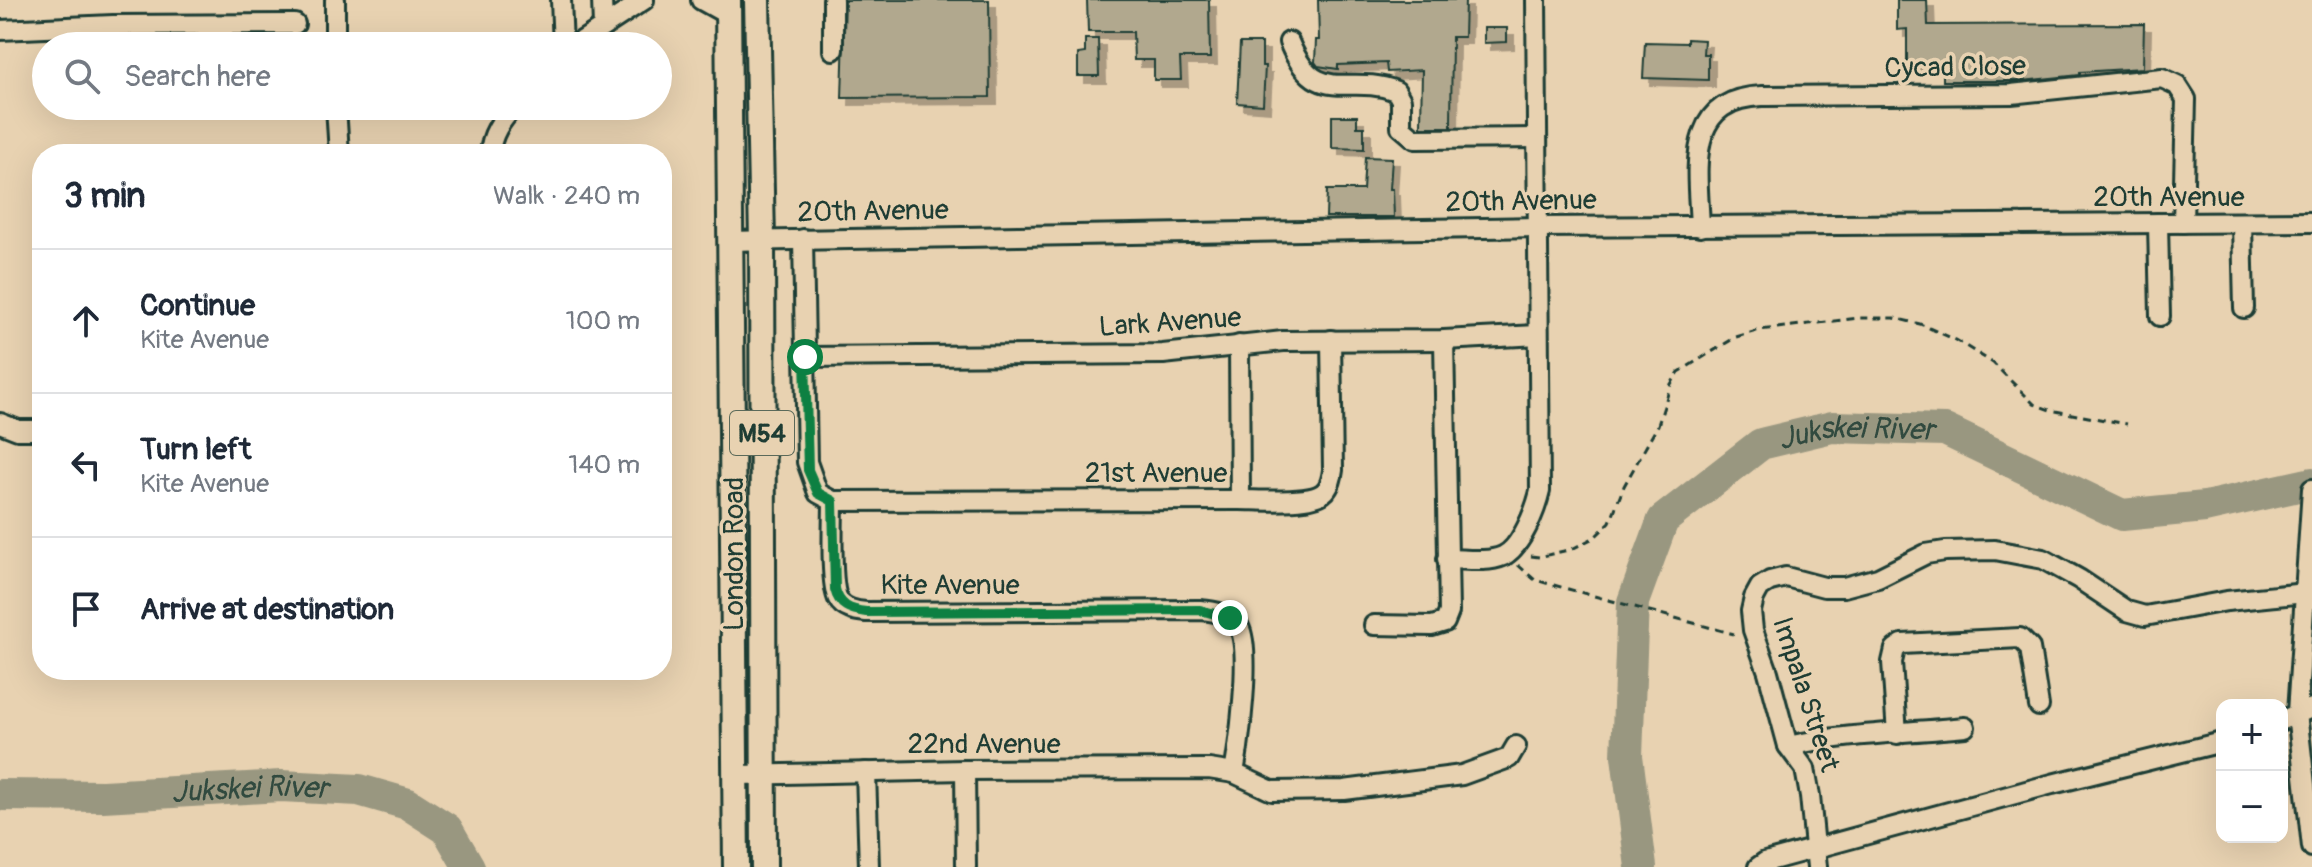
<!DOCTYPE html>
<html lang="en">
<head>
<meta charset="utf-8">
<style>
	body { margin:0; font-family:Pangolin,sans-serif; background:#f2f2f3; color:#1f2937 }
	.controls { position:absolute; right:24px; bottom:24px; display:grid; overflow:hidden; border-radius:16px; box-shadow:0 8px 32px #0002 }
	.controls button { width:72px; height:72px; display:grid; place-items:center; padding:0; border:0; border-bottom:2px solid #e0e1e3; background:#fff; color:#1f2937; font:40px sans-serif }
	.stop { position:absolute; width:24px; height:24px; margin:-18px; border:6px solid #0b8043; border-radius:50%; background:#fff }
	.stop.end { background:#0b8043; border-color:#fff; box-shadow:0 2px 8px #0008 }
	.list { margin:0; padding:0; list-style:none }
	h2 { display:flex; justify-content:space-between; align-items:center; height:104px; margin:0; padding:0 32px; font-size:34px }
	h2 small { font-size:26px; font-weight:400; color:#747a83 }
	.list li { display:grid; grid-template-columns:52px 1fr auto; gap:24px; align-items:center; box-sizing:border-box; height:144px; padding:0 32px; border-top:2px solid #e0e1e3 }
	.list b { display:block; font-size:30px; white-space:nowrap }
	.list p { margin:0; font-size:26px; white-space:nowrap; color:#747a83 }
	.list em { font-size:26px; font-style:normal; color:#747a83 }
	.icon { flex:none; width:44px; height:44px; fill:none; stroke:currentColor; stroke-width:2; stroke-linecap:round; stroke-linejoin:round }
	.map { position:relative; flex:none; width:2312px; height:867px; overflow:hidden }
	.search { position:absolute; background:#fff; box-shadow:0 8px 32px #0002; left:32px; top:32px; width:640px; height:88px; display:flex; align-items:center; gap:20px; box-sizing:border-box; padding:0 28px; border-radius:44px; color:#747a83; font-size:30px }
	.panel { position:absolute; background:#fff; box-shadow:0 8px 32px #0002; left:32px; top:144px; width:640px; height:536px; border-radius:32px }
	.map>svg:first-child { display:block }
</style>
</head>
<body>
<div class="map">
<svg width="2312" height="867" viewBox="0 0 2312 867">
	<defs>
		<filter id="shadow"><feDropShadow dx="7" dy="7" stdDeviation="0" flood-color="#0004"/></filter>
	</defs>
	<rect width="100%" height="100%" fill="#e8d2b1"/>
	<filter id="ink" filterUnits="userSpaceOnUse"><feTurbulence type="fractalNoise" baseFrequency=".0125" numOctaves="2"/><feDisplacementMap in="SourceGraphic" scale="16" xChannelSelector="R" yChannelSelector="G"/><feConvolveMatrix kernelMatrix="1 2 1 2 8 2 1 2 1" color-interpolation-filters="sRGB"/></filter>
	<g filter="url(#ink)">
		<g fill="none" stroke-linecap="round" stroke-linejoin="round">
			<g stroke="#999780" stroke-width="32">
				<path id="s1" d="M0,795L103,796L281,786L359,790L408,804L447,829L469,867"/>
				<path id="s2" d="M1641,867L1627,756L1633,602L1663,520L1761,444L1832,427L1945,430L2122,515L2205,507L2312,483"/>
			</g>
		</g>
		<g fill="#b1a88e" stroke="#1f3d34" stroke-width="2" filter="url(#shadow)">
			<polygon points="845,0 989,0 990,97 842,98"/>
			<polygon points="1087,0 1209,0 1210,58 1180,58 1181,80 1154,80 1154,60 1134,60 1133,32 1088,32"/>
			<polygon points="1318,0 1465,0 1464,37 1452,37 1451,127 1421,127 1422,70 1387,72 1386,63 1338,65 1338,69 1318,66 1315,62 1316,40 1319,40"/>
			<polygon points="1897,0 1927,0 1928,25 2144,24 2143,68 2080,72 2080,75 2022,81 1943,81 1943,66 1907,65 1907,29 1897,30"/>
			<polygon points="1484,28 1507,28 1507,42 1484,43"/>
			<polygon points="1085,39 1098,39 1099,76 1078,76 1078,54 1085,53"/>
			<polygon points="1687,39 1704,40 1703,54 1708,54 1708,80 1643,78 1645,42 1687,43"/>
			<polygon points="1240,43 1262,43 1262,66 1265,66 1263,105 1237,103"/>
			<polygon points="1332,116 1357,116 1357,127 1364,127 1364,149 1332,148"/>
			<polygon points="1365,157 1392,158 1390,189 1393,189 1394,217 1326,217 1327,190 1363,190"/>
		</g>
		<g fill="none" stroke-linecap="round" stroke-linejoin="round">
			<defs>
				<g id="minor">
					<polyline points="335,0 335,46"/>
					<polyline points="561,0 563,46"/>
					<polyline points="602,0 603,27"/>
					<polyline points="701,0 728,15"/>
					<polyline points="833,0 833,50"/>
					<polyline points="0,30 113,25 295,24"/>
					<path d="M1289,42C1317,109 1347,72 1396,91L1401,100V127L1415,139L1537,138"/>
					<polyline points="574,46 644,0"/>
					<polyline points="336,106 339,154"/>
					<path d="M490,154C491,134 501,121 514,106"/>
					<polyline points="2158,223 2160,316"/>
					<polyline points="2242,223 2244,308"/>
					<path d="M1700,227C1698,172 1683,99 1762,96L2011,94L2162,78L2177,85L2186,99L2183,223"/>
					<path d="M803,239L807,462L818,493L833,501C833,521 830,584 838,599C843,609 856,611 866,612L1200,610C1215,611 1231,614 1239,627C1252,650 1239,745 1234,773"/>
					<polyline points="730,241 1538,227 2312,222"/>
					<polyline points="1239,345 1240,500"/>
					<polyline points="805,357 1163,354 1283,341 1444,340 1538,335"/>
					<polyline points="0,423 18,430 42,430"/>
					<polyline points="2312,489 2297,713 2312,847"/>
					<path d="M833,501L1240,500C1259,500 1309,504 1323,493C1330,488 1332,478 1333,470L1331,340"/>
					<path d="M1447,559C1464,559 1487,563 1503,556C1521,548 1536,509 1540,491L1536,0"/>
					<polyline points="1374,625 1432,626 1445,622 1449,612 1444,340"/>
					<polyline points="2282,720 2312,708"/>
					<polyline points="1897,734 1892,662 1895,649 1902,644 2020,638 2030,648 2039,706"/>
					<path d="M1788,746C1847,733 1906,733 1965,727"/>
					<polyline points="965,770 966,867"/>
					<polyline points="866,772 869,867"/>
					<polyline points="735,775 965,770 1209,769 1234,773 1272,791 1344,790 1462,775 1509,758 1516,746"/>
					<polyline points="1758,867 1765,862 2052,784 2222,742"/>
					<polyline points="1817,867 1810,796 1805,769 1788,746 1768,672 1753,630 1751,611 1754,598 1760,587 1770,581 1786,577 1824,587 1844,587 1878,578 1926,554 1945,551 1995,550 2043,559 2079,579 2127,611 2145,616 2227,601 2305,593"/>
				</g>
				<g id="major">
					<polyline points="728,0 736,867"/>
					<polyline points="757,0 762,240 764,867"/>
				</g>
			</defs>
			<use href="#minor" stroke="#1f3d34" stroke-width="24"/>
			<use href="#major" stroke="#1f3d34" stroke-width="30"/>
			<g stroke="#1f3d34" stroke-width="3" stroke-dasharray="8 6" stroke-linecap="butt">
				<polyline points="1531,556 1539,557 1572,549 1595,537 1610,522 1624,486 1658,425 1671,384 1679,372 1736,337 1760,330 1859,318 1894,318 1920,324 1956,340 1993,363 2034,404 2050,410 2127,424"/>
				<polyline points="1518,565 1535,580 1734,634"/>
			</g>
			<use href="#minor" stroke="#e8d2b1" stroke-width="18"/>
			<use href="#major" stroke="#e8d2b1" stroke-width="24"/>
		</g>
	</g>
	<g fill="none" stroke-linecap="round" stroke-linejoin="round" filter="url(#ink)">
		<path stroke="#0b8043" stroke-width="10" d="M805,357L808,470L818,493L833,501L835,589C839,606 850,610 866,612L1200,610L1230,618"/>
	</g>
	<g text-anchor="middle" stroke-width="7" stroke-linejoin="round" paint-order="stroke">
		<rect fill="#e8d2b1" stroke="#5b6a5a" stroke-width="2" x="730" y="411" width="64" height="44" rx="6"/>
		<g font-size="26" font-weight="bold" fill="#1f3d34">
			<text x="762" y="442">M54</text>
		</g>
		<g font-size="28" fill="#1f3d34" stroke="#e8d2b1">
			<text transform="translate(1955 66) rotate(-1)" y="10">Cycad Close</text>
			<text x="2169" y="206">20th Avenue</text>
			<text transform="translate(1521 200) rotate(-1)" y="10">20th Avenue</text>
			<text transform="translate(873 210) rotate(-1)" y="10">20th Avenue</text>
			<text transform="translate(1170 321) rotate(-4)" y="10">Lark Avenue</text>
			<text x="1156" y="482">21st Avenue</text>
			<text transform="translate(733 554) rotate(-90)" y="10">London Road</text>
			<text x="950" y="594">Kite Avenue</text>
			<text transform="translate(1807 694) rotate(72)" y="10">Impala Street</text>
			<text x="984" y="753">22nd Avenue</text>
		</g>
		<g font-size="30" font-style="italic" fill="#314a3f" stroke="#e8d2b1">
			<text dy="10" stroke="none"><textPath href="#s2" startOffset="574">Jukskei River</textPath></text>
			<text dy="10" stroke="none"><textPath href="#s1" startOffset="250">Jukskei River</textPath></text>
		</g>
	</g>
</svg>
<div class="controls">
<button>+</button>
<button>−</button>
</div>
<div class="stop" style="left:805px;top:357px"></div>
<div class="stop end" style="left:1230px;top:618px"></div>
<div class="search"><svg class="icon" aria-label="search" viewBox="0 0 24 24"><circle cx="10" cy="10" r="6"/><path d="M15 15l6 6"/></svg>Search here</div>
<section class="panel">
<h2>3 min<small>Walk · 240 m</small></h2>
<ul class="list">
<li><svg class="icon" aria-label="ahead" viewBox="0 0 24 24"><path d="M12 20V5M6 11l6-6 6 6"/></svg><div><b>Continue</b><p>Kite Avenue</p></div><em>100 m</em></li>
<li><svg class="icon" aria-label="left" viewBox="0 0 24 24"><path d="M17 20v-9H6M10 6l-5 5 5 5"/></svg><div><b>Turn left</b><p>Kite Avenue</p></div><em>140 m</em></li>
<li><svg class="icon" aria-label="arrive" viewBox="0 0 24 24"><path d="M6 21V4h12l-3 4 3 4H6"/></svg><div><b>Arrive at destination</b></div></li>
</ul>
</section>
</div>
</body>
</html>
